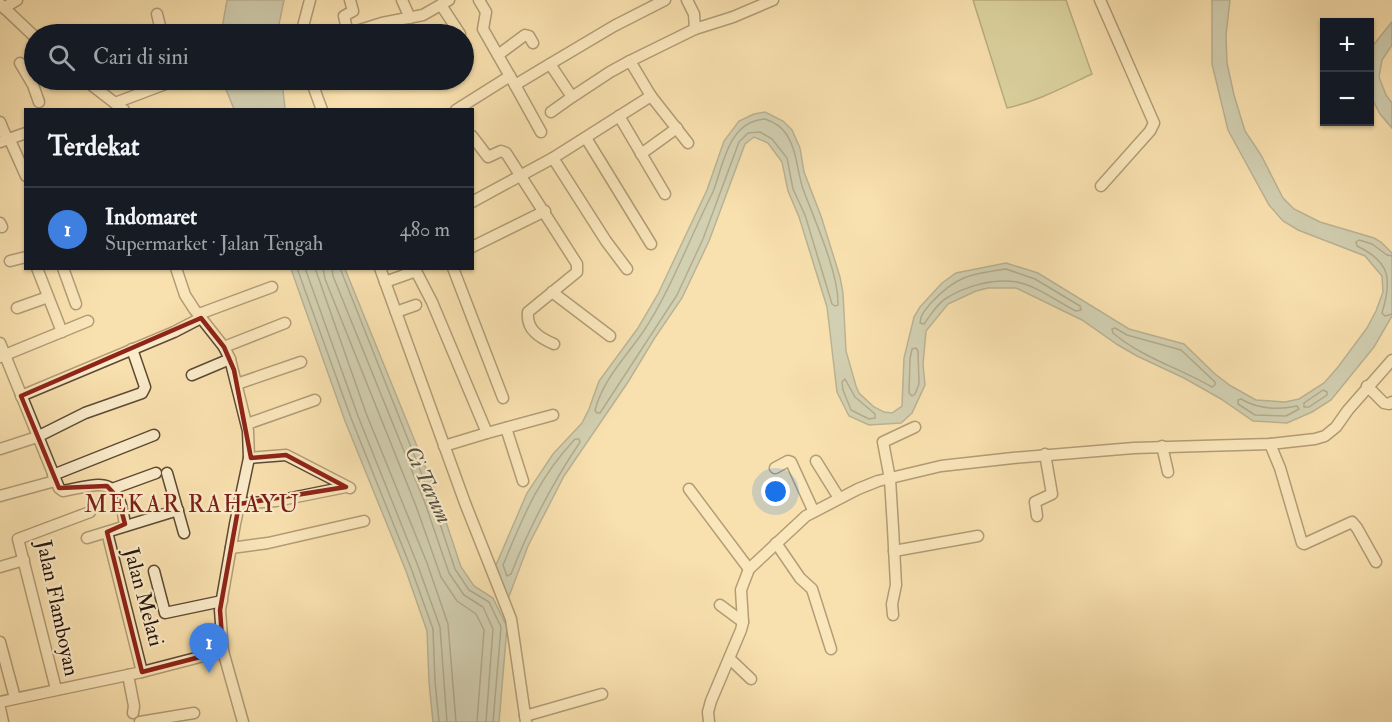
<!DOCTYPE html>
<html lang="id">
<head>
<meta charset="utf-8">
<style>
	body { margin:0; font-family:"IM FELL Double Pica",serif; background:#20242c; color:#f1f3f6 }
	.controls { position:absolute; right:18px; top:18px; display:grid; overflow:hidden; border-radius:0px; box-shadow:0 2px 4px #0004 }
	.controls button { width:54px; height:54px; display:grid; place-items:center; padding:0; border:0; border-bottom:2px solid #363941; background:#171b24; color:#f1f3f6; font:30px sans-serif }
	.you { position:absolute; left:776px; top:492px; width:21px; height:21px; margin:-15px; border:4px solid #fff; border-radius:50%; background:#1a73e8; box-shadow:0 0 0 9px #1a73e833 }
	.badge { display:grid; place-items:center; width:39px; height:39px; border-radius:50%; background:#0f766e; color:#fff; font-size:20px; font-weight:700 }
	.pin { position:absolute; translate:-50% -50px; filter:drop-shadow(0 2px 3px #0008) }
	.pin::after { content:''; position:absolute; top:32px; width:21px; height:18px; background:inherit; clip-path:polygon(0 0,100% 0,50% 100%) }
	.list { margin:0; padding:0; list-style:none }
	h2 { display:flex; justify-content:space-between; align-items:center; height:78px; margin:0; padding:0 24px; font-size:26px }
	h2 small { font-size:20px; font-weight:400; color:#9ea1a6 }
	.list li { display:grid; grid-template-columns:39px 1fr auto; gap:18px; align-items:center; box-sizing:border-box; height:84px; padding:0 24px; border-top:2px solid #363941 }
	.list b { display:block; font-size:22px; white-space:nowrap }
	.list p { margin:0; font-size:20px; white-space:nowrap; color:#9ea1a6 }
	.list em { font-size:20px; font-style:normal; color:#9ea1a6 }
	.icon { flex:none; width:33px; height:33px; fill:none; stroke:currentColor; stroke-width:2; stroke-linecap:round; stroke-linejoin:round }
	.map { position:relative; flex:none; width:1392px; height:722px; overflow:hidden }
	.search { position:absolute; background:#171b24; box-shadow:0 2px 4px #0004; left:24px; top:24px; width:450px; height:66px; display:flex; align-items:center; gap:15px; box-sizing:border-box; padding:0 21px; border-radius:33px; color:#9ea1a6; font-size:22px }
	.panel { position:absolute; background:#171b24; box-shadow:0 2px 4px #0004; left:24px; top:108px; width:450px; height:162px; border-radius:0px }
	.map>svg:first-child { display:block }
</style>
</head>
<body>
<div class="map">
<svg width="1392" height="722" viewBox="0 0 1392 722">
	<rect width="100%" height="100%" fill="#f9e1af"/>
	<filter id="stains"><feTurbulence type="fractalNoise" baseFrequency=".00333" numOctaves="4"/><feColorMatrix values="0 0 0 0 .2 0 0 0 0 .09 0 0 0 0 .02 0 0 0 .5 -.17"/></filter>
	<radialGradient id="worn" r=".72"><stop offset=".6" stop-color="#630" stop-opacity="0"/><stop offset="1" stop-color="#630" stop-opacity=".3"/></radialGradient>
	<path fill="#b9c38e" stroke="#706c4c" stroke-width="1.5" d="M973,0H1066L1092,74C1064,87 1036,102 1007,108Z"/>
	<g fill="#a2bbb6" stroke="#717971" stroke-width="1.5">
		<polygon points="227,0 284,0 277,34 221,34"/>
		<polygon points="1212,0 1230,0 1226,35 1227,63 1234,95 1245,131 1261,155 1283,198 1294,209 1320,222 1374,238 1381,242 1392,253 1392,316 1374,347 1331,400 1312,412 1287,423 1253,421 1221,399 1184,378 1137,356 1118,345 1082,320 1016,288 988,288 976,291 948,304 926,331 923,364 925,385 912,413 901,423 869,425 849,416 837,392 827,307 799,217 788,191 782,162 768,143 754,137 745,144 709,241 682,298 654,339 628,382 564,476 528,546 508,599 496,565 527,493 553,454 582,423 589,409 599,381 638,328 658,294 707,190 724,141 739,121 754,114 765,112 783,121 792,130 800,148 804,172 821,216 840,277 843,293 846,351 856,386 859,393 874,407 884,412 892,413 902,406 904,358 914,317 920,307 942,283 956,273 1006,263 1038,273 1129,329 1184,344 1215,374 1231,386 1256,400 1285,402 1299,399 1324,383 1338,367 1367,328 1376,311 1383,292 1382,276 1365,256 1298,230 1283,221 1269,205 1228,130 1212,64"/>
		<polygon points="1392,22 1392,45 1382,60 1379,77 1386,95 1392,103 1392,128 1380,114 1370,95 1370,49"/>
		<polygon points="225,80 282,80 285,109 234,109 225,87"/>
		<polygon points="291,269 345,269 438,498 461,567 474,586 493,598 507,627 499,722 433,722 429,682 427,631 406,571 345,421"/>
	</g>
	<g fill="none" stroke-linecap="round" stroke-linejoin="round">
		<g stroke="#646860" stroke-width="1.5">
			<path d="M765,119C774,122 782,127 787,135C797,151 797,171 803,189C814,219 839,273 838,305L835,306L832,304L805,215L793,189L787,158L772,139L760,132L748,133L739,142L703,239L677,295L600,413H597L595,410C604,378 625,358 643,332C667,296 683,255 701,217C705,208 709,200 713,192C724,163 728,122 765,119Z"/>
			<path d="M1392,256L1387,255L1372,244L1359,240L1356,242L1357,246C1391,262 1392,280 1382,313L1385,316L1392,314"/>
			<polyline points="297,268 351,418 411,568 433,629 435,681 439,722"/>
			<polyline points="305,268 358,416 418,566 440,627 447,722"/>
			<polyline points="315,268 366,413 427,563 448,624 456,722"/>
			<polyline points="323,268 325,279 416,506 441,577 457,601 476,614 484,630 477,722"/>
			<polyline points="332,268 333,276 425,503 449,573 464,595 483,607 493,629 486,722"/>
			<polyline points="340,268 432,500 455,569 469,590 489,602 501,627 493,722"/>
			<path d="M1006,269L1035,279L1080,306L1081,310L1076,311C1058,302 1037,286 1017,282C994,278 965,286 945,299C936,305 931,315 924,324L920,323C920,315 926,309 931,303C956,276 970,274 1006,269Z"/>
			<path d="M1115,328L1127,335L1181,350L1215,382V385L1212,387C1179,368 1141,357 1113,333L1112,329Z"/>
			<polygon points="916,348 918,351 919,384 915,394 912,396 909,393 910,359 912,349"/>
			<polygon points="845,379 855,397 875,414 875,418 869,419 851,410 843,390 842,382"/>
			<polygon points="1323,390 1327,392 1327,395 1309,407 1304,407 1304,403"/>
			<path d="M1241,399C1258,409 1278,410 1297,406L1299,409L1286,416L1255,415L1238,404V400Z"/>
			<path d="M575,439H579L580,442C552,484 529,528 511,574L507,576L503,565C524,515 537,480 575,439Z"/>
		</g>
		<defs>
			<g id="minor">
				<polyline points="402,0 410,18"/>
				<polyline points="479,0 486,12 483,29 515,85 550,64 572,97 610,72 630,61 651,96"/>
				<polyline points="687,0 694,14 695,29"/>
				<polyline points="1100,0 1154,123 1150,131 1101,186"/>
				<polyline points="0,4 34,36"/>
				<polyline points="441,5 460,34"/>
				<polyline points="4,8 17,0"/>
				<polyline points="157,14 162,34"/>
				<polyline points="301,34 310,0"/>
				<polyline points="347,34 382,23 423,15 449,0"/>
				<polyline points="348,34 344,16 353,11 350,0"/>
				<polyline points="498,55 525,35 529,36 533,43"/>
				<polyline points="630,61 695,29 733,17 773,0"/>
				<polyline points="20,63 33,85 39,102"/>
				<polyline points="550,64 614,26 665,0"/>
				<polyline points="85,80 124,110"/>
				<polyline points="311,80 322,110"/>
				<polyline points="515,85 541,132"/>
				<polyline points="115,103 176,80"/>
				<polyline points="456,110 510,76"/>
				<polyline points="551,112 572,97"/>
				<polyline points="619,116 665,194"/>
				<polyline points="0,122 7,139"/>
				<path d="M472,136L488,157L501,151L506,153L577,264V272L528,312C526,330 540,338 554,344"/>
				<polyline points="9,138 26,176"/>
				<polyline points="586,138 651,244"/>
				<polyline points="0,142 26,133"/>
				<polyline points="641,154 677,128"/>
				<polyline points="553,158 606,241 627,269"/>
				<polyline points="472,202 553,158 651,96 688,143"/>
				<polyline points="0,223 2,227"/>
				<polyline points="472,247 545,211"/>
				<polyline points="10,261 26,257"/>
				<polyline points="37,268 62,332"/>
				<polyline points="63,268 76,304"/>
				<polyline points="176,268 185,295 194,309 224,347 230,359 248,431 249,458 235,524 220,610 223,651 243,722"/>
				<polyline points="380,268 465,503 511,619 526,722"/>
				<polyline points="453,268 503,398"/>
				<polyline points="385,282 416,271 432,302 487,433 553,415"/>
				<polyline points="552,292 610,336"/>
				<polyline points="17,308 48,297"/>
				<polyline points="396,312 416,305"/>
				<polyline points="199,314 272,287"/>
				<path d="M0,343L59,488L63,491C104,483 118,475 125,525"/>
				<polyline points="224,347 285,323"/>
				<polyline points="0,357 88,321"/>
				<polyline points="192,375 230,359"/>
				<polyline points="237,384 301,362"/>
				<polyline points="1367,386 1384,403 1389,404 1392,402"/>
				<polyline points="21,396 174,332 201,318"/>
				<polyline points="247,424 315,400"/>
				<polyline points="506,428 523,481"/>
				<polyline points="1270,444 1280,468 1302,543 1304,544 1352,522 1357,528 1376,562"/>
				<polyline points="444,446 487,433"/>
				<polyline points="1162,446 1168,472"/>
				<polyline points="0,449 37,437 85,413 142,393 145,387 132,349"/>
				<polyline points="249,458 286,455 350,488"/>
				<polyline points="816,461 839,498"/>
				<polyline points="775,468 788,461 791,462 813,510"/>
				<polyline points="167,473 184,533"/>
				<polyline points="53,475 154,435"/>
				<polyline points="112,489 156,473"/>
				<polyline points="689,489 749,569"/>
				<polyline points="0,496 55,481"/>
				<polyline points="239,504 276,501 346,487"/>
				<polyline points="1037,516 1035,502 1052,494 1045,454"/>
				<polyline points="107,532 142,672"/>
				<polyline points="87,538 178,510"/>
				<polyline points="776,543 800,578 812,589 831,649"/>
				<polyline points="231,548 268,543 364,521"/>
				<polyline points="894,551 978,536"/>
				<polyline points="0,567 24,560"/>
				<polyline points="154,571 165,613 222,601"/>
				<polyline points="720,605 743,622"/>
				<polyline points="893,615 892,604 896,585 893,528 890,479 883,442 915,427"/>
				<polyline points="0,642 15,698"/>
				<polyline points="730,659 751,679"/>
				<polyline points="128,675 134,706 133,713"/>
				<polyline points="56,689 18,539 90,512"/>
				<polyline points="0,702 142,672 223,651"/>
				<polyline points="0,708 3,722"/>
				<polyline points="525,716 602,694"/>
				<polyline points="140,722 194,713"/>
				<polyline points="709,722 708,712 711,701 741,630 743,622 741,590 749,569 806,516 858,489 878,481 941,466 1013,458 1134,448 1270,444 1315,439 1325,436 1336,427 1348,410 1392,360"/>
			</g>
		</defs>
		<use href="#minor" stroke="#5c4933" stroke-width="13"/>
		<use href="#minor" stroke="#fbeccb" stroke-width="10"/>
	</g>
	<path d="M0 0H1392V722H0ZM201,318L224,347L234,370L251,458L286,455L346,487L239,504L220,610L223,651L142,672L107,532L125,524L118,498L107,486L59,488L21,396Z" fill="#f9e1af" fill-opacity=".55" fill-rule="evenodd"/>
	<path fill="none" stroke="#8f2418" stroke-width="4.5" stroke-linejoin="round" d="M201,318L224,347L234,370L251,458L286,455L346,487L239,504L220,610L223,651L142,672L107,532L125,524L118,498L107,486L59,488L21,396Z"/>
	<g text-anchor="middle" stroke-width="4.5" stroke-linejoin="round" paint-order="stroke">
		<g font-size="21" fill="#27160a" stroke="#fbeccb">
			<text transform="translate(144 597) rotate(75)" y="7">Jalan Melati</text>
			<text transform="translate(58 608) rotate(78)" y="7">Jalan Flamboyan</text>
		</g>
		<g font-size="22" font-style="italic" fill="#525046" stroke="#fbeccb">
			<text transform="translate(429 484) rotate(65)" y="8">Ci Tarum</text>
		</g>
		<g font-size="24" letter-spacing="1.5" fill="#7a1f14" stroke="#fbeccb">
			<text x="192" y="512">MEKAR RAHAYU</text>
		</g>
	</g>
	<rect width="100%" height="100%" filter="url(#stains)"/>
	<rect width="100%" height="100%" fill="url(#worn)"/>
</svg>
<div class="controls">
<button>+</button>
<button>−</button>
</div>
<div class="you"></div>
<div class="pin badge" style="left:209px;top:673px;background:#3f7fe0">1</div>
<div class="search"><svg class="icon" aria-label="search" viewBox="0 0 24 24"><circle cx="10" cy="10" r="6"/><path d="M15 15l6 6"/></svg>Cari di sini</div>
<section class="panel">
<h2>Terdekat<small></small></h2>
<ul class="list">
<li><span class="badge" style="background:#3f7fe0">1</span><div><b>Indomaret</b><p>Supermarket · Jalan Tengah</p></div><em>480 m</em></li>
</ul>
</section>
</div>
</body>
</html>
